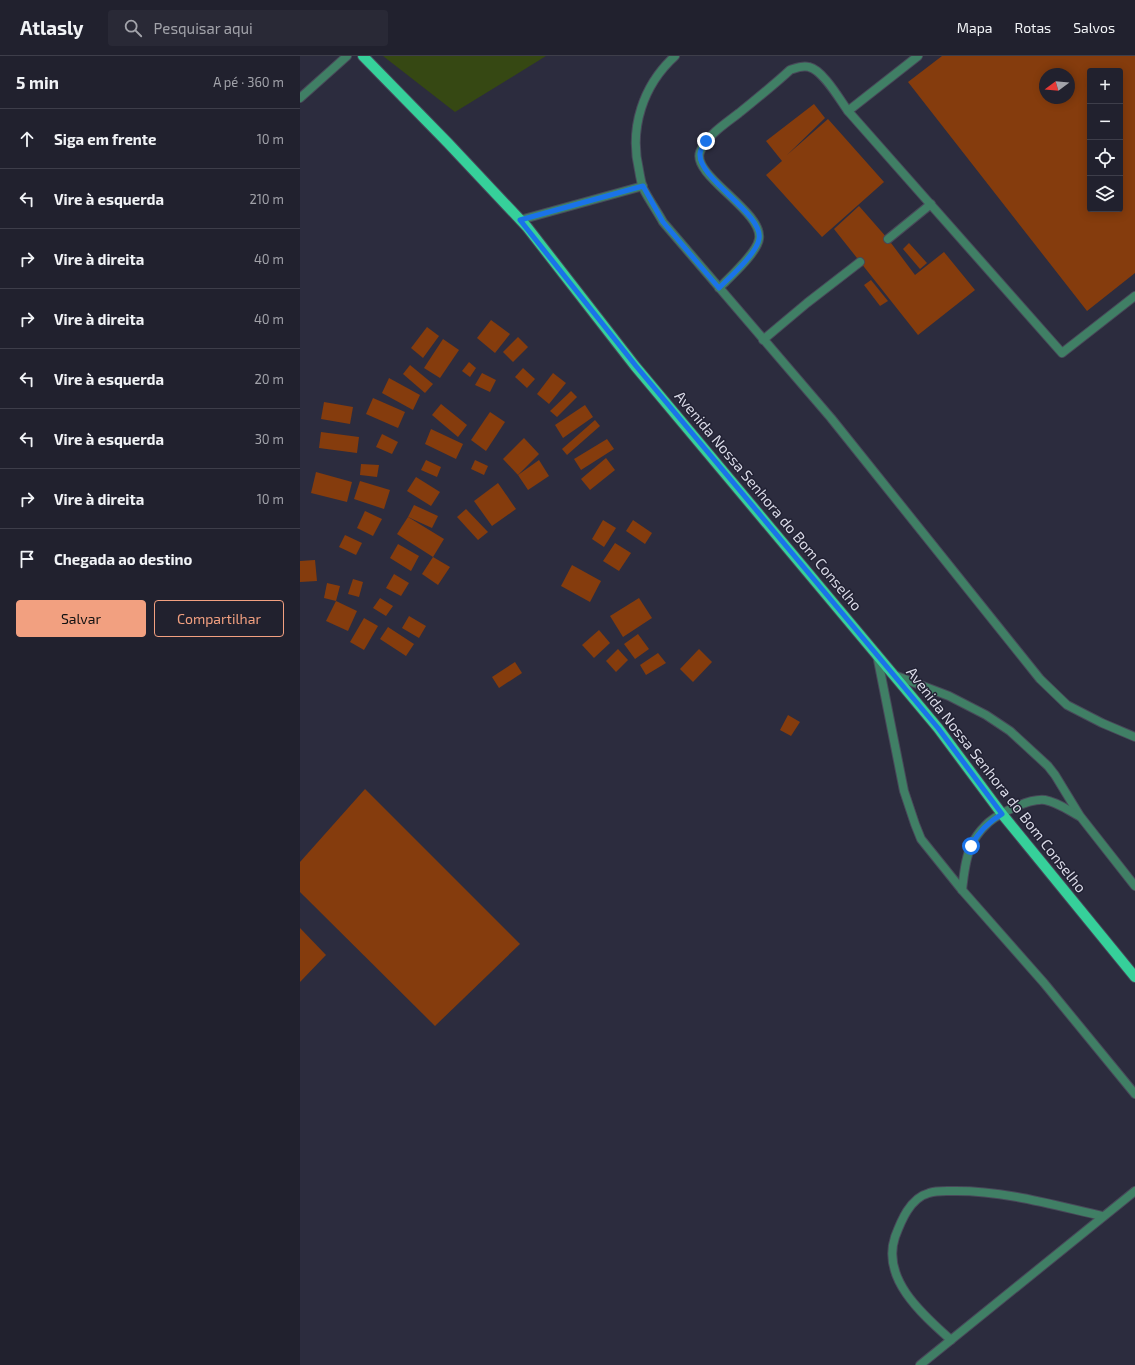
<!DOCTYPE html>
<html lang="pt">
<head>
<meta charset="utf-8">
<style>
	body { margin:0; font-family:"Exo 2",sans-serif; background:#292936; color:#f1f3f6 }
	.controls { position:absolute; right:12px; top:12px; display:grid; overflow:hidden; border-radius:4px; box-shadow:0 2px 10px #0003 }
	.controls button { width:36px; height:36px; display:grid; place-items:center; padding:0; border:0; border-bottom:1px solid #3e3e4a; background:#21212e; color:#f1f3f6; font:20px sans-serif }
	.compass { position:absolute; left:739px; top:12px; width:36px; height:36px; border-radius:50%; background:#21212e; box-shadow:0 2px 10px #0003; rotate:254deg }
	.stop { position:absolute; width:12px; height:12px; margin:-9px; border:3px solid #1a73e8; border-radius:50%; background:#fff }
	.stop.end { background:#1a73e8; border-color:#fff; box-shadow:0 1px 4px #0008 }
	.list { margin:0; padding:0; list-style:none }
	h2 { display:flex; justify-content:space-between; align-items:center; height:52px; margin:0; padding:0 16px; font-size:17px }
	h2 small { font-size:13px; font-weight:400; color:#a2a3aa }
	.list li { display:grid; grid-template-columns:26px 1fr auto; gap:12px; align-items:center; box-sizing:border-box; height:60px; padding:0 16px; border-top:1px solid #3e3e4a }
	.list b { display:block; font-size:15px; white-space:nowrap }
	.list em { font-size:13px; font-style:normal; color:#a2a3aa }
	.actions { display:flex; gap:8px; padding:12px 16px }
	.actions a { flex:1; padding:9px 0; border:1px solid #f2a080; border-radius:4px; text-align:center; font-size:14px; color:#f2a080 }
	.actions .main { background:#f2a080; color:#111 }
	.icon { flex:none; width:22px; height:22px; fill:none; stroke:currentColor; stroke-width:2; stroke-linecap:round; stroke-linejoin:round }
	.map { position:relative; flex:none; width:835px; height:1309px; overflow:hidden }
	header { display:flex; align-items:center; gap:24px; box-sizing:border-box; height:56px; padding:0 20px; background:#21212e; border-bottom:1px solid #3e3e4a }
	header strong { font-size:19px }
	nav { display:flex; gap:22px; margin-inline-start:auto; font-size:14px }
	.search { width:280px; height:36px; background:#292936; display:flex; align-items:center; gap:10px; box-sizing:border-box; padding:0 14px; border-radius:4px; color:#a2a3aa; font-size:15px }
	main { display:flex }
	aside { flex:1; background:#21212e }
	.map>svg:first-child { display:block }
</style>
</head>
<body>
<header>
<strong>Atlasly</strong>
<div class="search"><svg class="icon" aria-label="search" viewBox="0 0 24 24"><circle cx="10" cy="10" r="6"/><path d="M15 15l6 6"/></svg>Pesquisar aqui</div>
<nav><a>Mapa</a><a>Rotas</a><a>Salvos</a></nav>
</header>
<main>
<aside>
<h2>5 min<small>A pé · 360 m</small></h2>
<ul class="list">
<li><svg class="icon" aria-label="ahead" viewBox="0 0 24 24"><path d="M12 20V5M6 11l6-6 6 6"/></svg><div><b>Siga em frente</b></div><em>10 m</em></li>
<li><svg class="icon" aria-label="left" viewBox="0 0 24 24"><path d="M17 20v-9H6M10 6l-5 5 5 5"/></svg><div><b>Vire à esquerda</b></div><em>210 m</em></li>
<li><svg class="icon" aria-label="right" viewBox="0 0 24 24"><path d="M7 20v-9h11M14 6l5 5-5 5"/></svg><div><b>Vire à direita</b></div><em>40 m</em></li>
<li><svg class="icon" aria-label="right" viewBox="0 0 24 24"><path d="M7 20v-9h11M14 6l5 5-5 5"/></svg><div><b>Vire à direita</b></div><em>40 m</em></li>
<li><svg class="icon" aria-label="left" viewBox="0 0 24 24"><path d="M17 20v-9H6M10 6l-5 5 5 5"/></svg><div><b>Vire à esquerda</b></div><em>20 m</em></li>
<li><svg class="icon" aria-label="left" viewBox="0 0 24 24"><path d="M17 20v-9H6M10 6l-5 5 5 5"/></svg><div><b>Vire à esquerda</b></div><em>30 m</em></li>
<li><svg class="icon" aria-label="right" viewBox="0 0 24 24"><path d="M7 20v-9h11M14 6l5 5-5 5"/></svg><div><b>Vire à direita</b></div><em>10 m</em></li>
<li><svg class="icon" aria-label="arrive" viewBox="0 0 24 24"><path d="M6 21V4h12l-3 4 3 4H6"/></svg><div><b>Chegada ao destino</b></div></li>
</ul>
<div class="actions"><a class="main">Salvar</a><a>Compartilhar</a></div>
</aside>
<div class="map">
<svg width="835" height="1309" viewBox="0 0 835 1309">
	<rect width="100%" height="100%" fill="#2c2c3e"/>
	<polygon fill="#364813" points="83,0 246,0 155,56"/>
	<g fill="#853c0d" fill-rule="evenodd">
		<path d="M642,0H835V217L787,255L608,26ZM790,15H820V153H790ZM745,18H769V42H745Z"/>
		<polygon points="514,48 525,62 487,99 528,63 584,126 522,181 466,119 482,105 466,85"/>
		<polygon points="559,150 588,183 615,219 644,196 675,234 618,279 534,173"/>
		<polygon points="609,187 627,207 620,213 603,193"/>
		<polygon points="571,224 588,245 580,250 564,229"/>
		<polygon points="191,264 210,278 195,297 177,282"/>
		<polygon points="127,271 139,280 123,302 111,292"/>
		<polygon points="218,281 228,291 213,306 203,296"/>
		<polygon points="143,283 159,294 140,322 124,312"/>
		<polygon points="169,306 176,312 170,321 162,315"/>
		<polygon points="110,309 133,328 125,337 103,318"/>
		<polygon points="223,312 235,323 227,332 215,321"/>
		<polygon points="182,317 196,324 190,336 175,329"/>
		<polygon points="253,317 266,327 249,348 237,338"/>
		<polygon points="89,322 120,339 113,354 82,337"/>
		<polygon points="271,335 277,341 257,361 250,355"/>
		<polygon points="73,342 105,356 98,372 66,358"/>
		<polygon points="24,346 53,351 50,368 21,363"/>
		<polygon points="141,348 167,369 158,381 132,359"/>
		<polygon points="285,349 293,361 263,382 255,369"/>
		<polygon points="190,356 205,366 186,395 171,384"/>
		<polygon points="295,364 300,370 267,399 262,393"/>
		<polygon points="131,373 163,388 156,403 125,388"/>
		<polygon points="21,376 59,381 57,397 19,392"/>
		<polygon points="82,378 98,386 92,398 76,391"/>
		<polygon points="224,382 239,398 218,419 203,403"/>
		<polygon points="307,383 314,393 281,414 274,403"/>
		<polygon points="306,402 315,414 290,434 281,423"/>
		<polygon points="126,404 141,411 137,421 121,414"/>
		<polygon points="175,404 188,410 184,419 171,413"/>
		<polygon points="239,404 249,420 228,434 218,419"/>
		<polygon points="61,408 79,409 77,421 60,419"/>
		<polygon points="16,416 52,426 47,446 11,437"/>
		<polygon points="116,421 140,436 131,450 107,435"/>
		<polygon points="60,425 90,434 84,453 54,443"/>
		<polygon points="198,427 216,453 192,470 174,445"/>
		<polygon points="114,449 138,460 132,472 108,461"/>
		<polygon points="166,453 188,476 178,484 157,461"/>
		<polygon points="65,455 82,463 73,480 57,472"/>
		<polygon points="108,461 144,483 133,501 97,478"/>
		<polygon points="303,464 316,472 304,491 292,483"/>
		<polygon points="333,464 352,477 345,488 326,475"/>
		<polygon points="45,479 62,487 56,499 39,491"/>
		<polygon points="315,487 331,497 319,515 303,505"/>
		<polygon points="98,488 119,500 111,515 90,502"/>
		<polygon points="133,501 150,511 138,529 122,518"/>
		<polygon points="15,504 17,525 0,526 0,505"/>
		<polygon points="272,509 301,525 290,546 261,530"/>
		<polygon points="94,518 109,527 101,540 86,532"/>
		<polygon points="53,523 63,526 59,541 48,538"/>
		<polygon points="27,527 40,530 36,545 24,542"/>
		<polygon points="80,542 93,550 86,560 73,552"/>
		<polygon points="339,542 352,562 323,581 310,560"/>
		<polygon points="36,545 57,555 48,575 26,565"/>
		<polygon points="109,560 126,570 119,582 102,572"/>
		<polygon points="64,562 78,570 64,594 50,586"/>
		<polygon points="88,571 114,588 106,600 80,583"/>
		<polygon points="299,574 310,587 294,602 282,589"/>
		<polygon points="338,578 349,593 335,603 324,588"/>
		<polygon points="318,593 328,604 316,616 306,605"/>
		<polygon points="399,593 412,606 393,626 380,613"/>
		<polygon points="358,597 366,607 346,619 340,609"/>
		<polygon points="215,606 222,617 199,632 192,621"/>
		<polygon points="488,659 500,666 491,680 480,674"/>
		<polygon points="65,733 220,888 135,970 0,836 0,806"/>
		<polygon points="0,872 26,899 0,926"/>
	</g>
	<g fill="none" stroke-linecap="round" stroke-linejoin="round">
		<defs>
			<g id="service">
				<path d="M375,0C343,29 329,72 339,114C340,120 341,126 343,132C349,144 357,155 363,166L531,362L740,623L767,649L802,667L835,681"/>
				<polyline points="548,55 618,0"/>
				<polyline points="220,164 343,130"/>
				<polyline points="588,183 631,148"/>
				<path d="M419,232C430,221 457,197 459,183C464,156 391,119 400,96C407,79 425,68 439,57C456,43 474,29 490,14C496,12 502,9 509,11C523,14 540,44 548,55L762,297L835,240"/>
				<polyline points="463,284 507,247 560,206"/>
				<polyline points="577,599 604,735 615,768 621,783 662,834 744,927 835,1038"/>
				<polyline points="594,619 649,640 686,659 710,675 748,710 755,719 780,760 835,830"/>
				<path d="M662,834C664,819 665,802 672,788C675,782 679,776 684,771C694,759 729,742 745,744C757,746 768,754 779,760"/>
				<path d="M651,1284C623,1259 581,1223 595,1181C601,1165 610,1142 629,1137C637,1134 647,1135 656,1135C706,1135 753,1149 802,1160"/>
				<polyline points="620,1309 835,1135"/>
			</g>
			<polyline id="minor" points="0,42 47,0"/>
			<polyline id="primary" points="63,0 148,87 227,171 335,310 638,672 702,758 835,921"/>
		</defs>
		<use href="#service" stroke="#484859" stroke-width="10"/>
		<use href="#minor" stroke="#484859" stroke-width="10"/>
		<use href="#primary" stroke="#484859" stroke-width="12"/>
		<use href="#service" stroke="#407f65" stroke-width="8"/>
		<use href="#minor" stroke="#407f65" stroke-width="8"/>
		<use href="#primary" stroke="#36d09a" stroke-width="10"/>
	</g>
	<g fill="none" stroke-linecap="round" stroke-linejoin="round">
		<path stroke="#1a73e8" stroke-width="5" d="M406,85C404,88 400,94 400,98C398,123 464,158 459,183C457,197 430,221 419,232L363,166L343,130L220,164L336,310L638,672L702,758C688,766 679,775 671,790"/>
	</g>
	<g text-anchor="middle" stroke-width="3" stroke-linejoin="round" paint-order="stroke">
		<g font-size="15" fill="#d9d9e6" stroke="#222234">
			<text transform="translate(468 445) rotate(50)" y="5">Avenida Nossa Senhora do Bom Conselho</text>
			<text transform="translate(696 724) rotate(52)" y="5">Avenida Nossa Senhora do Bom Conselho</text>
		</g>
	</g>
</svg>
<div class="controls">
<button>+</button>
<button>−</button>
<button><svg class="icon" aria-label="locate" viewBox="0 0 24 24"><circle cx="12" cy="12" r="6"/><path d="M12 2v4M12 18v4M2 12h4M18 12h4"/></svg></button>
<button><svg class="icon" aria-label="layers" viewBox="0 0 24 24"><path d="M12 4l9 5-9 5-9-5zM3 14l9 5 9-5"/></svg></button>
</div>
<svg class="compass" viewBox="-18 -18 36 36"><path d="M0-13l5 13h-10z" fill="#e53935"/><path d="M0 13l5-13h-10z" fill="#a2a3aa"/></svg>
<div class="stop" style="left:671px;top:790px"></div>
<div class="stop end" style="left:406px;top:85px"></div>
</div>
</main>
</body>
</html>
